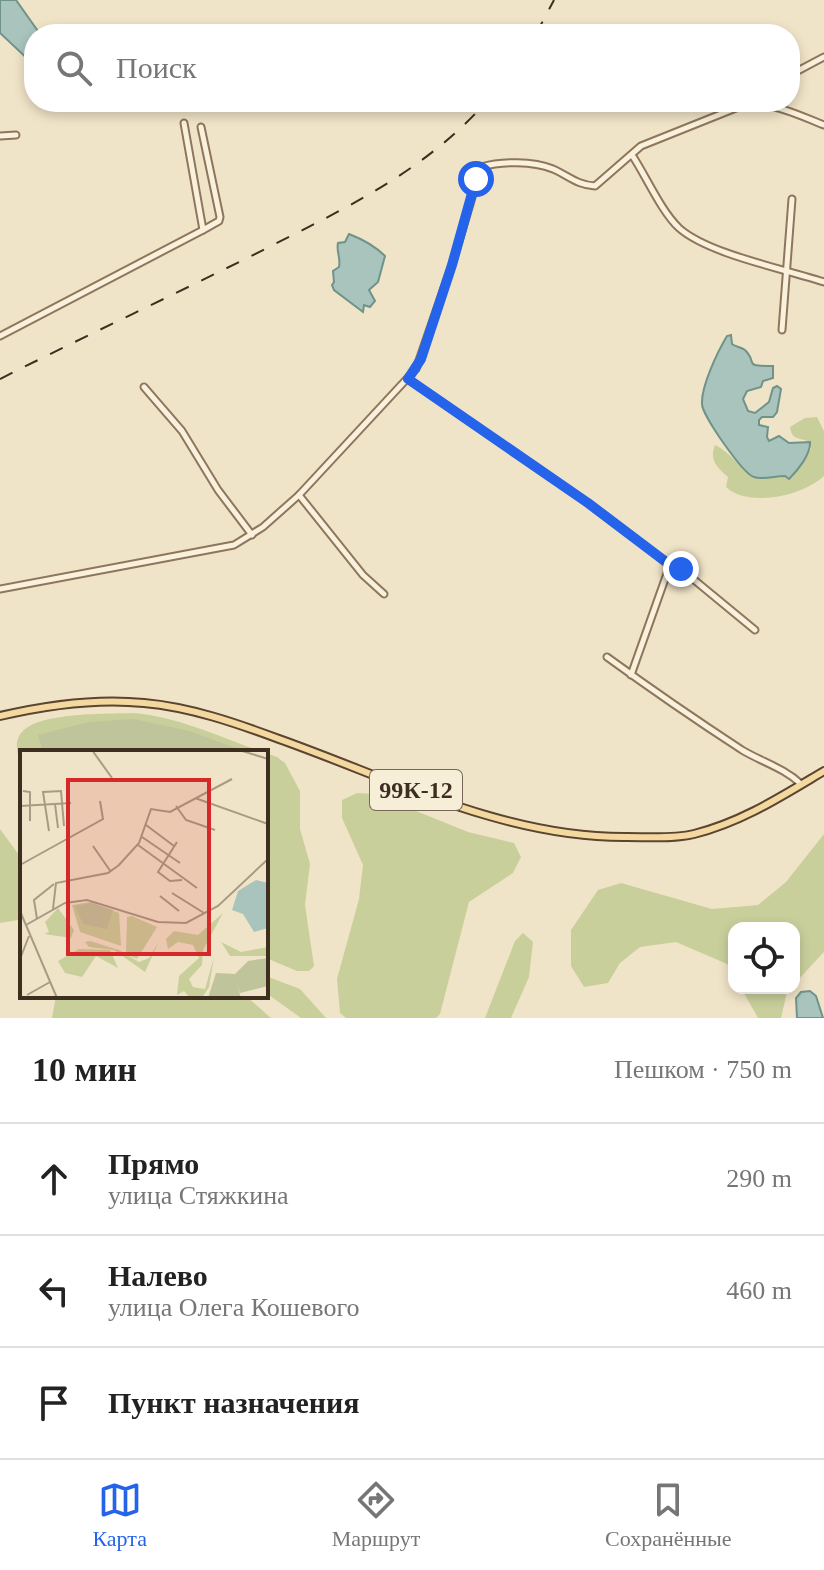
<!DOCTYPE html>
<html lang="ru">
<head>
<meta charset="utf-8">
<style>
	body { margin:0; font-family:"Times New Roman",serif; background:#f6f6f6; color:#222 }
	.controls { position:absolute; right:24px; bottom:24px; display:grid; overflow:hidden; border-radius:16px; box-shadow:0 4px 12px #0003 }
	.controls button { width:72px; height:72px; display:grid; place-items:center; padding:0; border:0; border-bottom:2px solid #e0e0e0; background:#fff; color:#222; font:40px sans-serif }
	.stop { position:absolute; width:24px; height:24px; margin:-18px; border:6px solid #2563eb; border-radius:50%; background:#fff }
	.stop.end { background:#2563eb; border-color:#fff; box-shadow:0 2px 8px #0008 }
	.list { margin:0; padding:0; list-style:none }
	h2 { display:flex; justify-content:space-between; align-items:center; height:104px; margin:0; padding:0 32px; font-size:34px }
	h2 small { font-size:26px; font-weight:400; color:#767676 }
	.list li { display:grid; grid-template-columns:52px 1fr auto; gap:24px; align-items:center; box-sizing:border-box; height:112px; padding:0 32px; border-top:2px solid #e0e0e0 }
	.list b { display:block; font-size:30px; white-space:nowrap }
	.list p { margin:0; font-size:26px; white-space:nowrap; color:#767676 }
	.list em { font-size:26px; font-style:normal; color:#767676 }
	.icon { flex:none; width:44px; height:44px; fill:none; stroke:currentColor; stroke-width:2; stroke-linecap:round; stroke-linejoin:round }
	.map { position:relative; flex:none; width:824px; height:1018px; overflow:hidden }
	.search { position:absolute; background:#fff; box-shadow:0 4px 12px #0003; left:24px; right:24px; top:24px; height:88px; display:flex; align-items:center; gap:20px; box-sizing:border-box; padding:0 28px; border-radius:32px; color:#767676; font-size:30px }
	.sheet { height:440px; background:#fff }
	nav { display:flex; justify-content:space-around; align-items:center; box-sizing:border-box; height:112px; border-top:2px solid #e0e0e0; background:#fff; font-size:22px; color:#767676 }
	nav a { display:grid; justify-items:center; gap:4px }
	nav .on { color:#2563eb }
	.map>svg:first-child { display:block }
</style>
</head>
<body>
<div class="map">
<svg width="824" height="1018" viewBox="0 0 824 1018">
	<rect width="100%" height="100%" fill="#f0e4c8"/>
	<g fill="#c9cf9b">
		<path d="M817,417L824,431V476C803,496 748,508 726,487L728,477C717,468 709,460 715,445C732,453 739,468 755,478L792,477L811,449L810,442C799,437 792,441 790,427L805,418Z"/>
		<path d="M133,713C180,717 219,737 263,752H22V766C17,755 13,740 23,731C41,712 108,714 133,713Z"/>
		<polygon points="266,753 277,757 285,763 300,791 300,829 310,864 305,905 314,966 309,971 297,971 266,958"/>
		<polygon points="357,793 374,794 468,832 514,843 521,857 513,873 469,902 440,1014 436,1018 346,1018 340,1013 337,979 359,899 363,865 342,818 342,800"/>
		<polygon points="0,829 22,859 22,916 18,920 0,923"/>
		<polygon points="824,834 824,952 794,984 794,928 734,928 734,976 727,964 676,942 640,947 620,963 608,983 584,987 571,966 571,930 598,890 621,883 712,909 758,905 786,882"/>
		<polygon points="523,933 533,942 529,977 511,1018 485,1018 515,941"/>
		<polygon points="266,976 300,989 326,1018 301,1018 266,993"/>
		<polygon points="741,988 790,988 787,992 781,1018 758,1018"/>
		<polygon points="56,996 246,996 271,1018 52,1018"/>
	</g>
	<polygon fill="#bfc49a" points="134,719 189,731 247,752 43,752 38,735 89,722"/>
	<g fill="#a9c4bc" stroke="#6f938a" stroke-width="2">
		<polygon points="0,0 16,0 40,34 34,34 34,65 0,33"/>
		<path d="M349,234C362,239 374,245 385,256L378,282L369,290L375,301L370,307L364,305L363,312L334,290L332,285L334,282L333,271L339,267C341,257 336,252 338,243L345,242Z"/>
		<path d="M731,335L732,344C736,347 741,347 745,350C759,364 741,366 773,366V378L763,381L761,387L747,391L743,399L748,411L755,413L769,402L773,388L777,386L781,389L777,412L773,417H762L759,420V425L768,427L767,437L769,441L779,436L789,443L810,442C811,454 798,470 789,479L785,476C776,476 762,480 754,477C743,474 702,415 702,404C701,386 718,351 727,336Z"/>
		<polygon points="810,991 816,996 823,1018 797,1018 796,998 801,992"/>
	</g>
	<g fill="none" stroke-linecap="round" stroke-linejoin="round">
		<defs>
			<g id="minor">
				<polyline points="790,75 824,57"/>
				<path d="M745,106C769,100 801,116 824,125"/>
				<polyline points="201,127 220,217 219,221 203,230"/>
				<polyline points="0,136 16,135"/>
				<path d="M632,155C646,176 661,211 679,228C708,254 785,269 824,282"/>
				<polyline points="782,330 792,199"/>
				<polyline points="0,336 203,230 184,123"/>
				<polyline points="408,379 588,503 670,565 681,569 755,630"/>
				<polyline points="144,387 182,431 218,490 252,535"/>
				<polyline points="299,495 363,575 384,594"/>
				<path d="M0,589L234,545L263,527L299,495L416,369L452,265L481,167C502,161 533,161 553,169C569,176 577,185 595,186L641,146L741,106L747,102"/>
				<path d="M607,657C651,689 696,720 742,750C762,762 784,768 801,784"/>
				<polyline points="631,675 670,565"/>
			</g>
			<path id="major" d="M0,716C47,705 96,698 144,703C190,707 236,723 279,739C392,779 504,838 627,837C648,837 673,839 694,834C742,822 782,796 824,771"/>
		</defs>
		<use href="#minor" stroke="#8d765c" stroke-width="9"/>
		<use href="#major" stroke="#5b4430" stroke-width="10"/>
		<use href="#minor" stroke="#faf1dc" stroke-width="5"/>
		<use href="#major" stroke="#f3d9a0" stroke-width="6"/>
		<g stroke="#3d2e20" stroke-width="2" stroke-dasharray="14 14" stroke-linecap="butt">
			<polyline points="536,34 554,0"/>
			<path d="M0,379C89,334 180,292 269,247C348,207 426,170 486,102"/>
		</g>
	</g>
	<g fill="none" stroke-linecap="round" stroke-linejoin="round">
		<polyline stroke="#2563eb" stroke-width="10" points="476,179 452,265 421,359 408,379 588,503 670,565 681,569"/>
	</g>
	<g text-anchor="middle" stroke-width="8" stroke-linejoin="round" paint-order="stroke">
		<rect fill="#f7eed8" stroke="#756857" stroke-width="2" x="370" y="770" width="92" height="40" rx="6"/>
		<g font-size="24" font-weight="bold" fill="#3d2e20">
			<text x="416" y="798">99К-12</text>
		</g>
	</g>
	<g transform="translate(20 750)">
		<rect width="248" height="248" fill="#f0e4c8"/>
		<path d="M71,152L99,163L101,196L60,182L52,155ZM38,158L54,180L51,188L24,184L29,182L25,172ZM203,163L183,200L182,215L169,229L173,237L185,239L194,207L189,237L182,248H170L164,241L157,245L159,226L179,208L173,195L158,192L148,199L146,189L154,181L178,185ZM112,166L137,177L117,209L106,204L107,167ZM70,191L99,200L119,212L129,208L139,191L125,222L94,200L69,197L65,192ZM201,192L221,202L248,197V206H210ZM59,199L90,200L98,218L76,206L62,227L45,223L38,211Z" fill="#c9cf9b"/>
		<path d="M71,153L93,160L87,179L63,174L55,156ZM248,208V236L220,243L216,231L221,248H188L196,223L215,224L228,211Z" fill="#bfc49a"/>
		<path d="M236,130L248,133V178L234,182L223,164L212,160L218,141Z" fill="#a9c4bc"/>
		<path fill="none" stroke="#a89b85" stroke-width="2" d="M72,0L92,28M219,0L248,9M3,41L10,42V71M175,48L248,74M35,54L38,78M0,56L51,53M156,56L166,70L195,80M126,75L154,96M29,81L23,42L41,41L44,76M122,87L160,113M157,92L138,122L150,131L162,130M118,95L177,138M73,96L91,122M0,115L83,69L80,51M152,143L184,163M140,146L159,161M33,159L36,133L88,123L99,115L119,93L131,59L150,62L212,29M0,161L37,248M17,169L14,150L34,134M6,175L45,153L67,150L138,172L166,173L198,156L248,109M0,209L9,186M7,245L30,232"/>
		<path fill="#d62828" fill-opacity="0.15" stroke="#d62828" stroke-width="4" d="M48,30H189V204H48Z"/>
		<rect width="248" height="248" fill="none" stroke="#3d2e20" stroke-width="4"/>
	</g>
</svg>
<div class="controls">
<button><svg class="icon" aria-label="locate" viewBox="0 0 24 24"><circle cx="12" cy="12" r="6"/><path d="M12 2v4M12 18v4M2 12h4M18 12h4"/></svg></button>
</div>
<div class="stop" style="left:476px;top:179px"></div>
<div class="stop end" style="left:681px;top:569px"></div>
<div class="search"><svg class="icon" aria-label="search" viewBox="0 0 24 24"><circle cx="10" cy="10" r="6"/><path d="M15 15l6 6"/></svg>Поиск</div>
</div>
<section class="sheet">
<h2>10 мин<small>Пешком · 750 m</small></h2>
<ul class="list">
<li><svg class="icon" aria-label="ahead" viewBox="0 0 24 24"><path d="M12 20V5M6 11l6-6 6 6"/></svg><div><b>Прямо</b><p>улица Стяжкина</p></div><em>290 m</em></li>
<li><svg class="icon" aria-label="left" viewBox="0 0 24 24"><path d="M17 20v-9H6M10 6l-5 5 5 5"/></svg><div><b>Налево</b><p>улица Олега Кошевого</p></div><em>460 m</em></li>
<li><svg class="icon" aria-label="arrive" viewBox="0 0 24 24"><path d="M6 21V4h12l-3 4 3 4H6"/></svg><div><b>Пункт назначения</b></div></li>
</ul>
</section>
<nav>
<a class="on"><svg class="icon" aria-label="map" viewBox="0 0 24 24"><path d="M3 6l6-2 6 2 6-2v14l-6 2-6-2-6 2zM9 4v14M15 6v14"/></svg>Карта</a>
<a><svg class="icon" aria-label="directions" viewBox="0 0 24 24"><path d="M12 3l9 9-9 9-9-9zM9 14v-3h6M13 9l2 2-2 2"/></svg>Маршрут</a>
<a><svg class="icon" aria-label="saved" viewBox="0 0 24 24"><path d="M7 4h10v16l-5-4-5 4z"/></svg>Сохранённые</a>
</nav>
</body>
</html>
